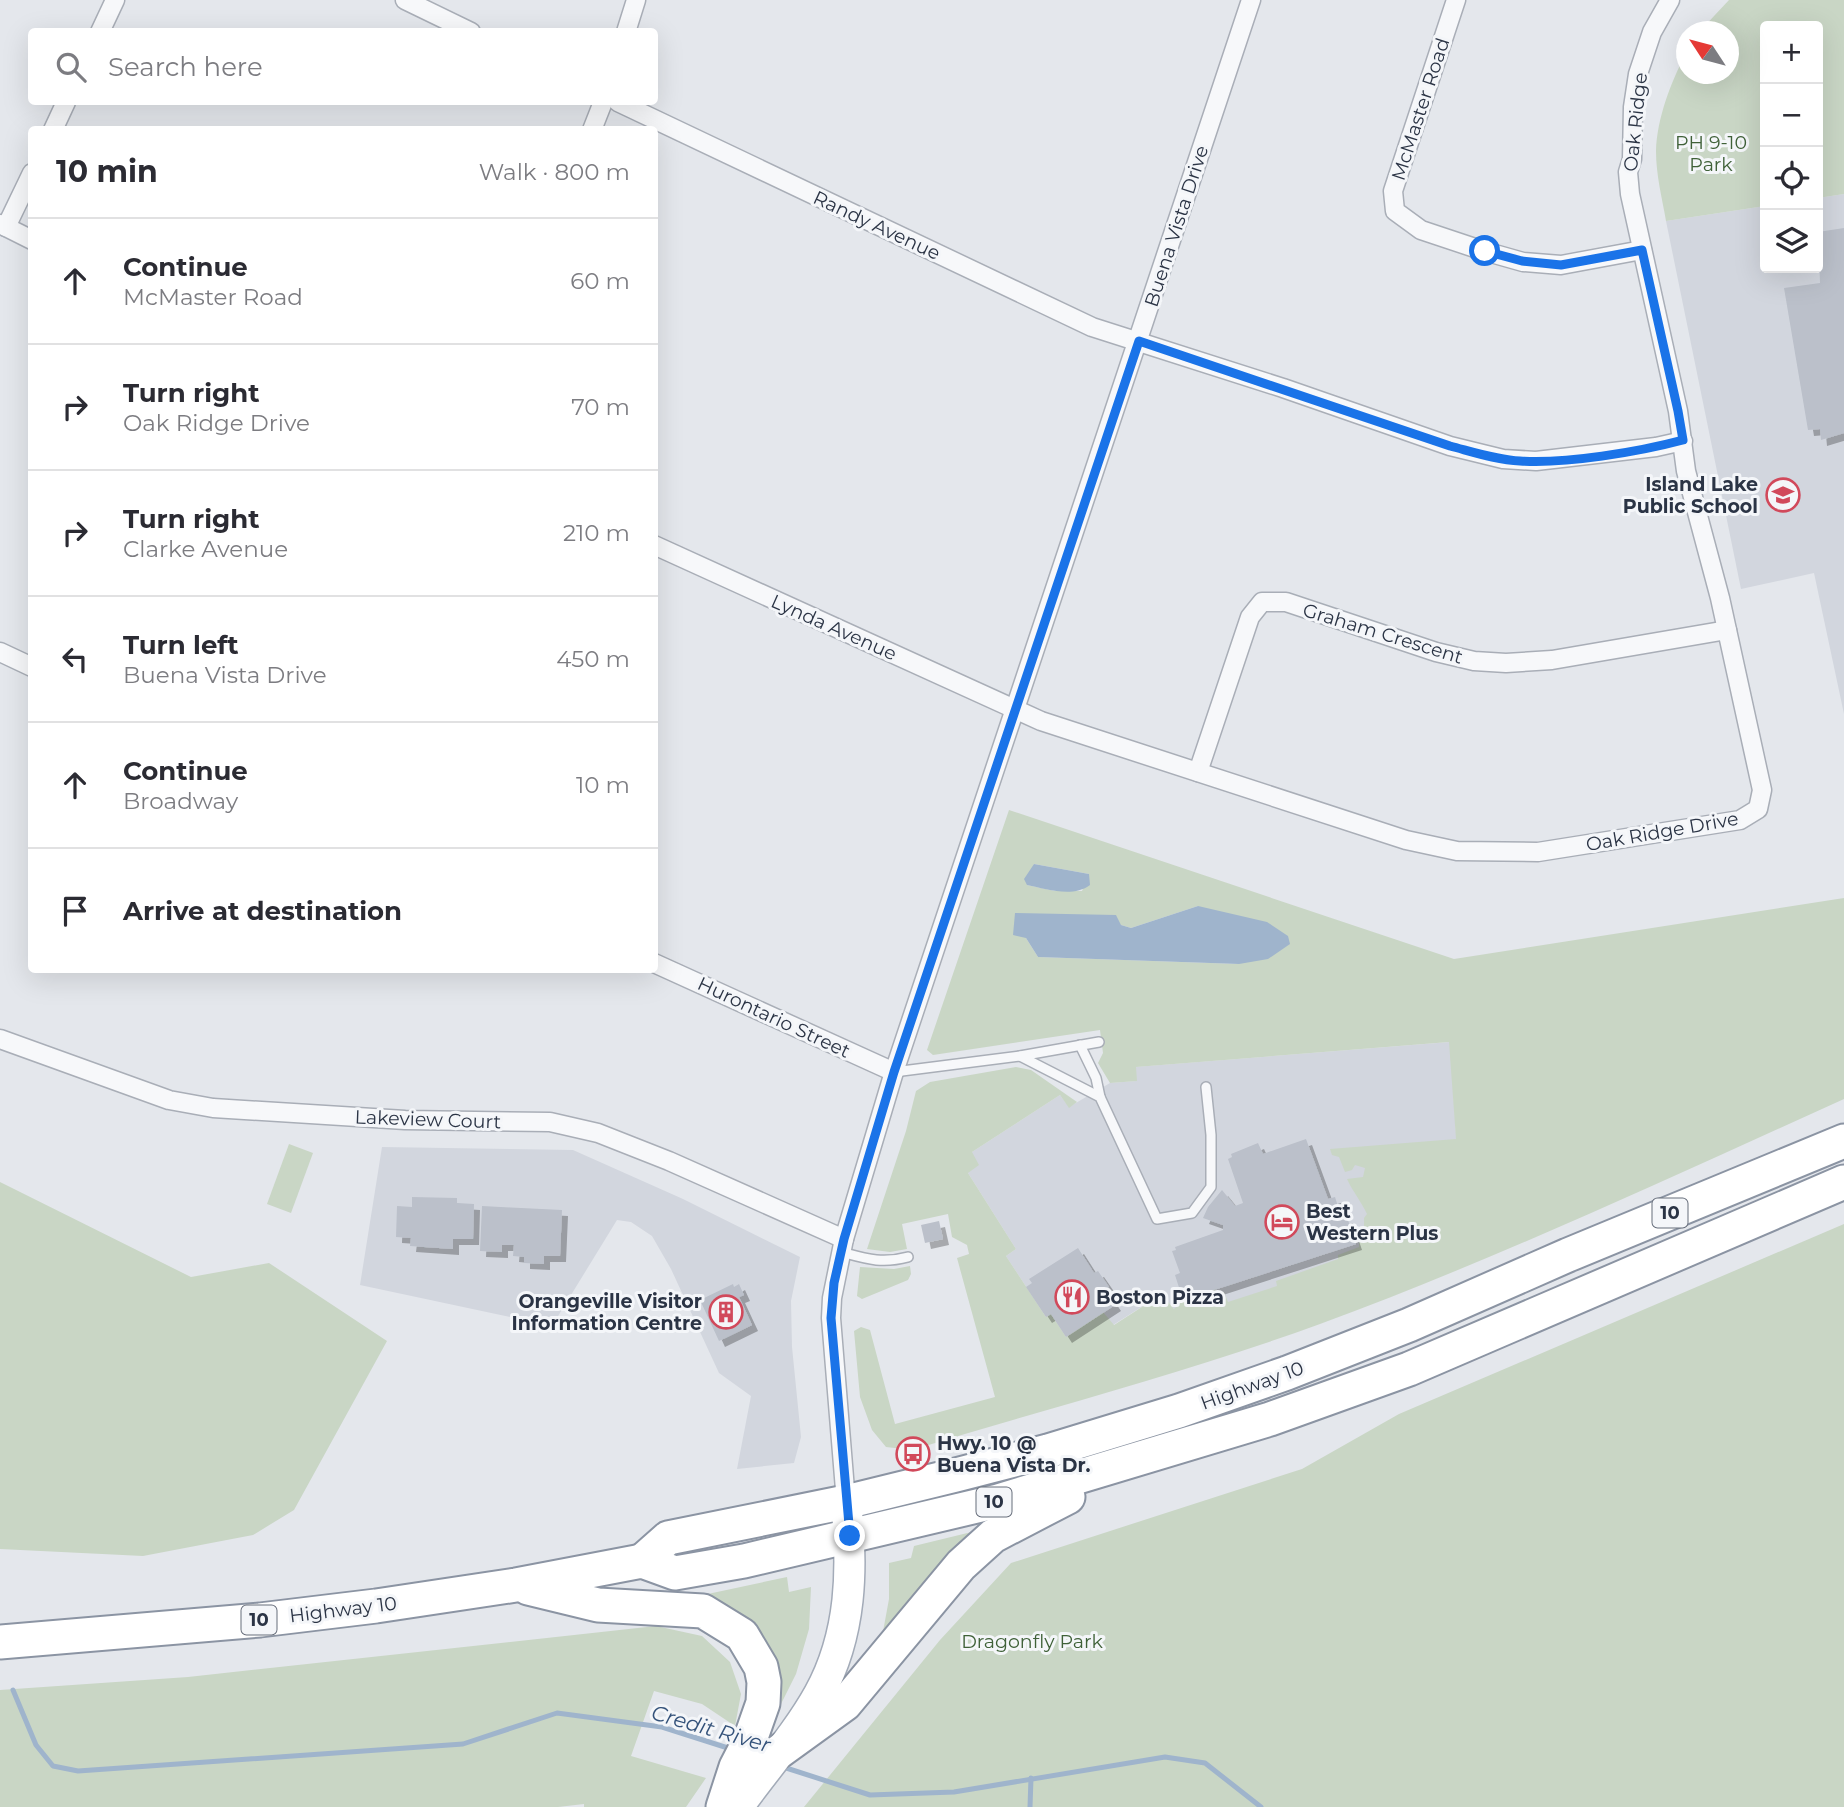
<!DOCTYPE html>
<html lang="en">
<head>
<meta charset="utf-8">
<style>
	body { margin:0; font-family:Montserrat,sans-serif; background:#f2f2f3; color:#2b2b33 }
	.controls { position:absolute; right:21px; top:21px; display:grid; overflow:hidden; border-radius:7px; box-shadow:0 7px 28px #0002 }
	.controls button { width:63px; height:63px; display:grid; place-items:center; padding:0; border:0; border-bottom:2px solid #e1e1e2; background:#fff; color:#2b2b33; font:35px sans-serif }
	.compass { position:absolute; left:1676px; top:21px; width:63px; height:63px; border-radius:50%; background:#fff; box-shadow:0 7px 28px #0002; rotate:306deg }
	.stop { position:absolute; width:21px; height:21px; margin:-16px; border:5px solid #1a73e8; border-radius:50%; background:#fff }
	.stop.end { background:#1a73e8; border-color:#fff; box-shadow:0 2px 7px #0008 }
	.list { margin:0; padding:0; list-style:none }
	h2 { display:flex; justify-content:space-between; align-items:center; height:91px; margin:0; padding:0 28px; font-size:30px }
	h2 small { font-size:23px; font-weight:400; color:#7c7c81 }
	.list li { display:grid; grid-template-columns:46px 1fr auto; gap:21px; align-items:center; box-sizing:border-box; height:126px; padding:0 28px; border-top:2px solid #e1e1e2 }
	.list b { display:block; font-size:26px; white-space:nowrap }
	.list p { margin:0; font-size:23px; white-space:nowrap; color:#7c7c81 }
	.list em { font-size:23px; font-style:normal; color:#7c7c81 }
	.icon { flex:none; width:38px; height:38px; fill:none; stroke:currentColor; stroke-width:2; stroke-linecap:round; stroke-linejoin:round }
	.map { position:relative; flex:none; width:1844px; height:1807px; overflow:hidden }
	.search { position:absolute; background:#fff; box-shadow:0 7px 28px #0002; left:28px; top:28px; width:630px; height:77px; display:flex; align-items:center; gap:18px; box-sizing:border-box; padding:0 24px; border-radius:7px; color:#7c7c81; font-size:26px }
	.panel { position:absolute; background:#fff; box-shadow:0 7px 28px #0002; left:28px; top:126px; width:630px; height:847px; border-radius:7px }
	.map>svg:first-child { display:block }
</style>
</head>
<body>
<div class="map">
<svg width="1844" height="1807" viewBox="0 0 1844 1807">
	<defs>
		<filter id="shadow"><feDropShadow dx="6" dy="6" stdDeviation="0" flood-color="#0004"/></filter>
	</defs>
	<rect width="100%" height="100%" fill="#e4e7ec"/>
	<g fill="#d2d6de">
		<polygon points="1844,194 1844,714 1814,573 1741,589 1666,221 1765,206 1765,268 1818,268 1818,198"/>
		<polygon points="1450,1042 1457,1148 1400,1234 1227,1320 1174,1309 1162,1294 1113,1325 1103,1313 1066,1337 1046,1317 1006,1256 1016,1249 968,1173 972,1152 1060,1095 1069,1107 1110,1083 1136,1081 1135,1067"/>
		<polygon points="382,1147 573,1150 683,1199 800,1257 791,1301 792,1347 801,1437 794,1463 737,1469 751,1396 719,1373 671,1269 652,1236 631,1222 617,1220 552,1326 360,1285"/>
	</g>
	<g fill="#c9d6c5" fill-rule="evenodd">
		<path d="M1729,0H1844V194L1818,198V26H1765V206L1666,221C1662,198 1656,175 1656,151C1657,118 1671,82 1686,53V74H1728V32L1700,31Z"/>
		<path d="M1009,810L1454,959L1844,898V1099C1671,1177 1499,1258 1320,1324C1186,1373 1048,1408 912,1450L886,1447L872,1430L860,1397L854,1331L861,1327L870,1330L895,1424L995,1397L957,1258L969,1254L967,1245L952,1237L948,1214L902,1224L907,1249L890,1252L867,1249L906,1131L916,1091L930,1082L1016,1067L1031,1070L1077,1102L1069,1108L1060,1095L972,1152L979,1165L968,1173L1016,1249L1006,1256L1046,1317L1051,1314L1066,1337L1103,1312L1114,1325L1162,1294L1174,1309L1183,1300L1216,1289L1217,1294L1224,1292L1228,1302L1277,1286L1276,1281L1338,1259V1255L1359,1247V1231L1364,1228V1218L1367,1214C1361,1201 1353,1192 1347,1179L1363,1177L1365,1168L1355,1165L1352,1170L1345,1172L1339,1157L1332,1155L1330,1149L1456,1139L1449,1042L1136,1067L1137,1081L1110,1083L1098,1063L1103,1053L1100,1030L933,1055L927,1050ZM1034,864L1089,874L1082,891H1055L1027,885ZM1198,906L1239,964L1038,957L1026,938L1121,925L1131,928Z"/>
		<polygon points="289,1144 313,1153 291,1213 267,1204"/>
		<polygon points="0,1182 191,1277 269,1263 387,1341 294,1510 253,1535 143,1556 0,1549"/>
		<polygon points="1844,1224 1844,1807 804,1807 940,1640 1011,1563 1302,1469 1399,1414"/>
		<polygon points="910,1266 911,1274 908,1280 862,1299 857,1296 860,1267 894,1269"/>
		<polygon points="988,1528 882,1637 889,1599 889,1563 911,1558 914,1546"/>
		<polygon points="787,1577 789,1592 811,1587 809,1629 796,1674 777,1712 738,1613 722,1603 703,1595"/>
		<polygon points="656,1626 702,1636 730,1662 741,1694 735,1726 702,1704 654,1691 631,1756 706,1778 686,1807 584,1807 584,1804 558,1807 0,1807 0,1690 188,1677"/>
	</g>
	<g fill="#9fb4cc">
		<path d="M1034,864L1089,874L1090,885C1073,898 1046,889 1027,885L1024,879Z"/>
		<polygon points="1198,906 1267,922 1288,936 1290,944 1268,959 1239,964 1038,957 1026,938 1013,935 1015,913 1116,915 1121,925 1131,928"/>
	</g>
	<g fill="none" stroke-linecap="round" stroke-linejoin="round">
		<g stroke="#9fb4cc" stroke-width="5">
			<polyline points="13,1690 36,1745 53,1766 78,1771 463,1744 557,1713 662,1727 731,1749"/>
			<polyline points="780,1766 870,1795 954,1792 1165,1757 1205,1763 1261,1807"/>
			<polyline points="1030,1807 1031,1778"/>
		</g>
	</g>
	<g fill="#bbc0ca" filter="url(#shadow)">
		<polygon points="1844,228 1844,433 1821,440 1820,429 1808,430 1784,288 1820,283 1818,232"/>
		<polygon points="1306,1139 1328,1199 1335,1197 1342,1219 1347,1217 1356,1244 1183,1300 1175,1275 1180,1273 1172,1251 1176,1250 1175,1247 1223,1230 1223,1225 1203,1218 1208,1207 1222,1190 1235,1206 1243,1203 1228,1159 1232,1157 1231,1154 1258,1143 1263,1154"/>
		<polygon points="412,1197 457,1198 457,1203 474,1204 473,1239 453,1239 453,1249 410,1246 411,1238 396,1237 397,1206 412,1207"/>
		<polygon points="482,1206 562,1210 560,1256 544,1256 544,1264 524,1263 524,1257 513,1256 514,1245 502,1245 502,1252 480,1251"/>
		<polygon points="939,1221 943,1239 925,1243 921,1225"/>
		<polygon points="1078,1248 1094,1273 1098,1271 1109,1287 1105,1290 1115,1305 1066,1337 1051,1314 1046,1317 1026,1287 1032,1283 1029,1279"/>
		<polygon points="733,1284 734,1287 739,1284 744,1295 739,1297 752,1325 719,1341 700,1300"/>
	</g>
	<g fill="none" stroke-linecap="round" stroke-linejoin="round">
		<defs>
			<g id="lane">
				<polyline points="1080,1045 1096,1078 1100,1097"/>
				<polyline points="1020,1056 1100,1097 1157,1219 1192,1213 1211,1187 1211,1135 1206,1087"/>
				<polyline points="894,1072 1020,1056 1099,1042"/>
				<path d="M841,1252C867,1259 882,1264 908,1257"/>
			</g>
			<g id="street">
				<polyline points="405,0 471,32"/>
				<polyline points="1456,0 1393,191 1395,211 1421,230 1484,251 1523,262 1561,265 1642,250"/>
				<polyline points="100,32 115,0"/>
				<polyline points="626,32 636,0"/>
				<polyline points="618,102 1092,327 1283,388 1450,446 1503,459 1536,461 1656,447 1683,441"/>
				<polyline points="53,130 66,102"/>
				<polyline points="592,130 603,102"/>
				<polyline points="0,224 32,240"/>
				<polyline points="6,227 32,173"/>
				<polyline points="654,545 1041,721 1406,840 1457,851 1538,852 1740,820 1758,809 1762,790 1720,598 1686,471 1678,411 1630,194 1628,172 1632,159 1633,107 1638,74 1652,32 1670,0"/>
				<polyline points="0,652 32,667"/>
				<polyline points="1198,772 1250,617 1262,602 1286,602 1436,652 1474,661 1506,663 1552,660 1727,630"/>
				<polyline points="654,963 894,1072"/>
				<polyline points="0,1039 169,1100 213,1108 405,1120 550,1122 598,1133 669,1161 844,1239"/>
				<polyline points="846,1502 831,1318 832,1298 844,1239 894,1072 1251,0"/>
			</g>
			<path id="primary" d="M738,1807C764,1771 798,1732 819,1694C852,1634 853,1568 846,1502"/>
			<g id="highway">
				<polyline points="642,1561 668,1538 846,1502 956,1475 1048,1451 1179,1411 1287,1373 1409,1325 1568,1255 1844,1141"/>
				<polyline points="528,1588 598,1605 703,1611 742,1635 761,1667 764,1682 763,1703 750,1740 736,1767 723,1807"/>
				<polyline points="0,1642 260,1620 376,1606 516,1585 642,1561 675,1573 744,1561 998,1501 1270,1419 1409,1369 1844,1182"/>
				<polyline points="780,1751 845,1704 961,1565 993,1536 1068,1497"/>
			</g>
		</defs>
		<use href="#lane" stroke="#a9aeb7" stroke-width="12"/>
		<use href="#street" stroke="#a9aeb7" stroke-width="21"/>
		<use href="#primary" stroke="#a3abb8" stroke-width="33"/>
		<use href="#highway" stroke="#8b94a3" stroke-width="37"/>
		<use href="#lane" stroke="#f7f8fa" stroke-width="9"/>
		<use href="#street" stroke="#f7f8fa" stroke-width="18"/>
		<use href="#primary" stroke="#fff" stroke-width="30"/>
		<use href="#highway" stroke="#fff" stroke-width="33"/>
	</g>
	<g fill="none" stroke-linecap="round" stroke-linejoin="round">
		<path stroke="#1a73e8" stroke-width="9" d="M850,1536L831,1318L834,1283L844,1239L894,1072L1139,341L1450,446C1473,452 1497,460 1520,461C1566,464 1638,452 1683,440L1678,411L1642,250L1561,265L1522,261L1485,251"/>
	</g>
	<defs>
		<symbol id="school-ring" viewBox="-11 -11 22 22"><circle r="9.5" fill="#f4f6f9" stroke="#d1495b" stroke-width="1.5"/><path d="M0-5L7-2L0 1L-7-2ZM-4 1L0 2.5L4 1V4Q0 6-4 4Z" fill="#d1495b"/></symbol>
		<symbol id="hotel-ring" viewBox="-11 -11 22 22"><circle r="9.5" fill="#f4f6f9" stroke="#d1495b" stroke-width="1.5"/><path d="M-6-4.5h1.5V1H6V5H4.5V3h-9V5H-6ZM-4 0a1.8 1.8 0 1 1 3.6 0ZM.5 0V-2.5h3Q6-2.5 6 0Z" fill="#d1495b"/></symbol>
		<symbol id="restaurant-ring" viewBox="-11 -11 22 22"><circle r="9.5" fill="#f4f6f9" stroke="#d1495b" stroke-width="1.5"/><path d="M-5-6h1v4h1v-4h1v4h1v-4h1v5L-1.5 .5V6h-2V.5L-5-1ZM5-6V6H3V1.5H1.5Q1.5-4 5-6Z" fill="#d1495b"/></symbol>
		<symbol id="building-ring" viewBox="-11 -11 22 22"><circle r="9.5" fill="#f4f6f9" stroke="#d1495b" stroke-width="1.5"/><path d="M-4-6H4V6H1V3H-1V6H-4ZM-2.5-4.3h1.7v1.8h-1.7ZM.8-4.3h1.7v1.8H.8ZM-2.5-1h1.7V.8h-1.7ZM.8-1h1.7V.8H.8Z" fill="#d1495b"/></symbol>
		<symbol id="bus-ring" viewBox="-11 -11 22 22"><circle r="9.5" fill="#f4f6f9" stroke="#d1495b" stroke-width="1.5"/><path d="M-5-6H5V4H4V6H2V4H-2V6H-4V4H-5ZM-3.5-4V0h7V-4ZM-3.5 1.2v1.5H-2V1.2ZM2 1.2v1.5H3.5V1.2Z" fill="#d1495b"/></symbol>
	</defs>
	<g fill-rule="evenodd">
		<use href="#school-ring" x="1764" y="476" width="38" height="38"/>
		<use href="#hotel-ring" x="1263" y="1203" width="38" height="38"/>
		<use href="#restaurant-ring" x="1053" y="1278" width="38" height="38"/>
		<use href="#building-ring" x="707" y="1293" width="38" height="38"/>
		<use href="#bus-ring" x="894" y="1435" width="38" height="38"/>
	</g>
	<g text-anchor="middle" stroke-width="6" stroke-linejoin="round" paint-order="stroke">
		<g fill="#f4f6f9" stroke="#676e7b" stroke-width="2">
			<rect x="1652.5" y="1198.5" width="35" height="29" rx="5"/>
			<rect x="976.5" y="1487.5" width="35" height="29" rx="5"/>
			<rect x="241.5" y="1605.5" width="35" height="29" rx="5"/>
		</g>
		<g font-size="18" font-weight="bold" fill="#2b3445">
			<text x="1670" y="1219">10</text>
			<text x="994" y="1508">10</text>
			<text x="259" y="1626">10</text>
		</g>
		<g font-size="19" fill="#2b3445" stroke="#f4f6f9">
			<text transform="translate(1420 109) rotate(-72)" y="7">McMaster Road</text>
			<text transform="translate(1635 122) rotate(-84)" y="7">Oak Ridge</text>
			<text transform="translate(877 225) rotate(25)" y="7">Randy Avenue</text>
			<text transform="translate(1176 226) rotate(-72)" y="7">Buena Vista Drive</text>
			<text transform="translate(834 627) rotate(24)" y="7">Lynda Avenue</text>
			<text transform="translate(1383 633) rotate(17)" y="7">Graham Crescent</text>
			<text transform="translate(1662 831) rotate(-10)" y="7">Oak Ridge Drive</text>
			<text transform="translate(774 1017) rotate(25)" y="7">Hurontario Street</text>
			<text transform="translate(428 1119) rotate(2)" y="7">Lakeview Court</text>
			<text transform="translate(1252 1385) rotate(-20)" y="7">Highway 10</text>
			<text transform="translate(343 1609) rotate(-7)" y="7">Highway 10</text>
		</g>
		<g font-size="19" fill="#3f6138" stroke="#f4f6f9">
			<text x="1711" y="149">PH 9-10<tspan x="1711" dy="22">Park</tspan></text>
			<text x="1032" y="1648">Dragonfly Park</text>
		</g>
		<g font-size="19" font-weight="bold" fill="#2b3445" stroke="#f4f6f9" text-anchor="start">
			<text x="1758" y="491" text-anchor="end">Island Lake<tspan x="1758" dy="22">Public School</tspan></text>
			<text x="1306" y="1218">Best<tspan x="1306" dy="22">Western Plus</tspan></text>
			<text x="1096" y="1304">Boston Pizza</text>
			<text x="702" y="1308" text-anchor="end">Orangeville Visitor<tspan x="702" dy="22">Information Centre</tspan></text>
			<text x="937" y="1450">Hwy. 10 @<tspan x="937" dy="22">Buena Vista Dr.</tspan></text>
		</g>
		<g font-size="21" font-style="italic" fill="#34527a" stroke="#f4f6f9">
			<text transform="translate(711 1729) rotate(16)" y="7">Credit River</text>
		</g>
	</g>
</svg>
<div class="controls">
<button>+</button>
<button>−</button>
<button><svg class="icon" aria-label="locate" viewBox="0 0 24 24"><circle cx="12" cy="12" r="6"/><path d="M12 2v4M12 18v4M2 12h4M18 12h4"/></svg></button>
<button><svg class="icon" aria-label="layers" viewBox="0 0 24 24"><path d="M12 4l9 5-9 5-9-5zM3 14l9 5 9-5"/></svg></button>
</div>
<svg class="compass" viewBox="-18 -18 36 36"><path d="M0-13l5 13h-10z" fill="#e53935"/><path d="M0 13l5-13h-10z" fill="#7c7c81"/></svg>
<div class="stop" style="left:1485px;top:251px"></div>
<div class="stop end" style="left:850px;top:1536px"></div>
<div class="search"><svg class="icon" aria-label="search" viewBox="0 0 24 24"><circle cx="10" cy="10" r="6"/><path d="M15 15l6 6"/></svg>Search here</div>
<section class="panel">
<h2>10 min<small>Walk · 800 m</small></h2>
<ul class="list">
<li><svg class="icon" aria-label="ahead" viewBox="0 0 24 24"><path d="M12 20V5M6 11l6-6 6 6"/></svg><div><b>Continue</b><p>McMaster Road</p></div><em>60 m</em></li>
<li><svg class="icon" aria-label="right" viewBox="0 0 24 24"><path d="M7 20v-9h11M14 6l5 5-5 5"/></svg><div><b>Turn right</b><p>Oak Ridge Drive</p></div><em>70 m</em></li>
<li><svg class="icon" aria-label="right" viewBox="0 0 24 24"><path d="M7 20v-9h11M14 6l5 5-5 5"/></svg><div><b>Turn right</b><p>Clarke Avenue</p></div><em>210 m</em></li>
<li><svg class="icon" aria-label="left" viewBox="0 0 24 24"><path d="M17 20v-9H6M10 6l-5 5 5 5"/></svg><div><b>Turn left</b><p>Buena Vista Drive</p></div><em>450 m</em></li>
<li><svg class="icon" aria-label="ahead" viewBox="0 0 24 24"><path d="M12 20V5M6 11l6-6 6 6"/></svg><div><b>Continue</b><p>Broadway</p></div><em>10 m</em></li>
<li><svg class="icon" aria-label="arrive" viewBox="0 0 24 24"><path d="M6 21V4h12l-3 4 3 4H6"/></svg><div><b>Arrive at destination</b></div></li>
</ul>
</section>
</div>
</body>
</html>
